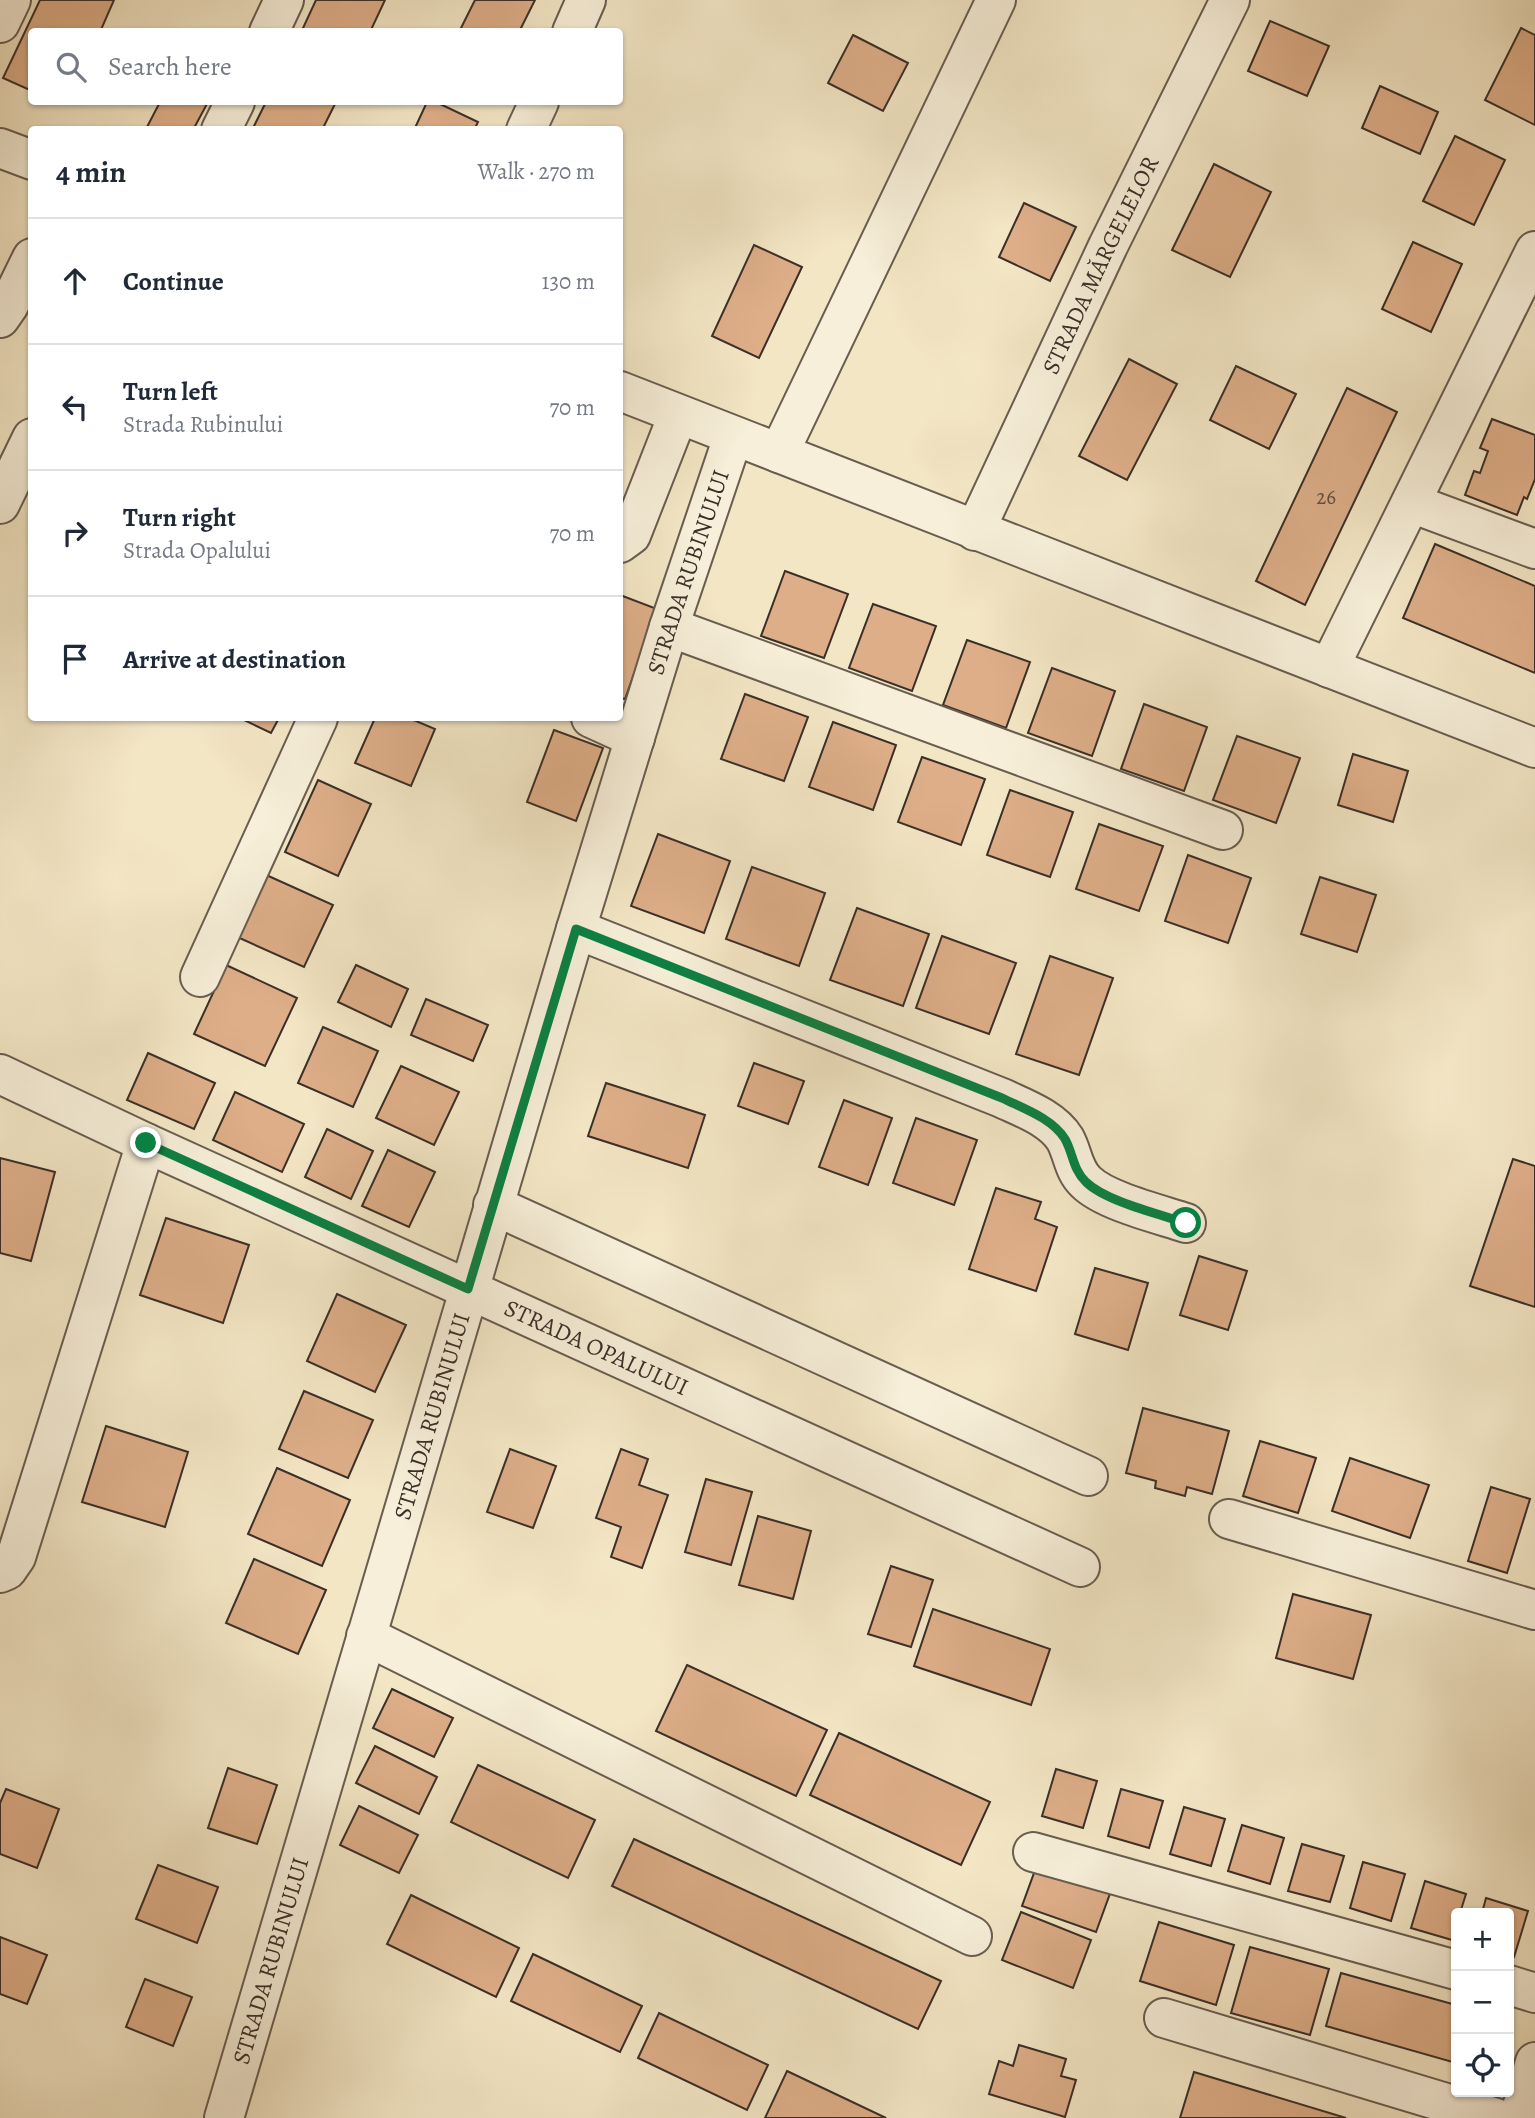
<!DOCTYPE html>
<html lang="en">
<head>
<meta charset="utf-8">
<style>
	body { margin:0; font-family:Alegreya,serif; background:#f2f2f3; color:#1f2937 }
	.controls { position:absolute; right:21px; bottom:21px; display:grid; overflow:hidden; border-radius:7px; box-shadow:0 2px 5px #0004 }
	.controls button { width:63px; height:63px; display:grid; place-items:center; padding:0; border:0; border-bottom:2px solid #e0e1e3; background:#fff; color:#1f2937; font:35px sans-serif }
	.stop { position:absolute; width:21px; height:21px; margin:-16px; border:5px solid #0b8043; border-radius:50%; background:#fff }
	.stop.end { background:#0b8043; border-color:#fff; box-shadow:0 2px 7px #0008 }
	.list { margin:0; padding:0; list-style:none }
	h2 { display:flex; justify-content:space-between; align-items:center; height:91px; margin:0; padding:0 28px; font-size:30px }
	h2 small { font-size:23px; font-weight:400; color:#747a83 }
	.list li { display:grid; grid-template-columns:46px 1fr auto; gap:21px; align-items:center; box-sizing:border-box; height:126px; padding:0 28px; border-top:2px solid #e0e1e3 }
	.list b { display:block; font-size:26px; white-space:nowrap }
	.list p { margin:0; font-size:23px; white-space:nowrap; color:#747a83 }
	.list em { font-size:23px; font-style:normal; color:#747a83 }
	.icon { flex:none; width:38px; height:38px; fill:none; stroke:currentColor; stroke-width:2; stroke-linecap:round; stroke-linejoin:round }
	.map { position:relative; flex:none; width:1535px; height:2118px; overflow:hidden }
	.search { position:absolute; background:#fff; box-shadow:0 2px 5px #0004; left:28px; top:28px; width:595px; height:77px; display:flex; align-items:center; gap:18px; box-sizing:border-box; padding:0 24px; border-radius:7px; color:#747a83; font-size:26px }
	.panel { position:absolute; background:#fff; box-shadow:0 2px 5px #0004; left:28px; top:126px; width:595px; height:595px; border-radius:7px }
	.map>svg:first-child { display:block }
</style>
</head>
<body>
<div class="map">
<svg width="1535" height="2118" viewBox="0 0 1535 2118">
	<rect width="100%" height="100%" fill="#f3e6c5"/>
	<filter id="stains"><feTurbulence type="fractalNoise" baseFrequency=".00286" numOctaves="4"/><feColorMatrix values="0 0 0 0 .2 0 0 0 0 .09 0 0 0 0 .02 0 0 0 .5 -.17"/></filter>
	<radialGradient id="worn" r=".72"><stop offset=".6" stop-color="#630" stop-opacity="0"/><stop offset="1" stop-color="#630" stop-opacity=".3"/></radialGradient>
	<g fill="#ddae88" stroke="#3a2f28" stroke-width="2">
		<polygon points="40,0 114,0 100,32 32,32 32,91 3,78"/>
		<polygon points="316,0 385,0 370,32 310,32 303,28"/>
		<polygon points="475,0 535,0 519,32 459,32"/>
		<polygon points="1270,21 1329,46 1307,96 1248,71"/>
		<polygon points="1521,28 1535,35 1535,125 1485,100"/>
		<polygon points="853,35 908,63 883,111 828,83"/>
		<polygon points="1380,86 1438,112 1420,154 1362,128"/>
		<polygon points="160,102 208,102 193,130 151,130 147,127"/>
		<polygon points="266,102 336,102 322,130 252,130"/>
		<polygon points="427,102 436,102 478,122 474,130 414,130"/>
		<polygon points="1455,136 1505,160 1474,225 1423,201"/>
		<polygon points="1214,164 1271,192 1230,277 1172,250"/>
		<polygon points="1024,203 1076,227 1050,281 999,257"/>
		<polygon points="1413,242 1462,264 1431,332 1382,309"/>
		<polygon points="754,245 802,267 759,358 712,336"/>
		<polygon points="1129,359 1177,384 1127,480 1079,456"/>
		<polygon points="1236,366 1296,394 1269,449 1210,420"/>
		<polygon points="1347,388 1397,412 1305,605 1256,581"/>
		<polygon points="1492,419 1535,435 1535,479 1527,499 1524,497 1517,515 1465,495 1474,471 1480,473 1488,451 1480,448"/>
		<polygon points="1435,544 1535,586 1535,673 1403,618"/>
		<polygon points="785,571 848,594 824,658 761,636"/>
		<polygon points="620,595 657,609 625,699 620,698"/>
		<polygon points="873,604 936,626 912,691 849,668"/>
		<polygon points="967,640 1030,662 1006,728 943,705"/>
		<polygon points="1052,668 1115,691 1092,756 1028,733"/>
		<polygon points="745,694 808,717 784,781 721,759"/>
		<polygon points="1144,704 1207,727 1184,791 1121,769"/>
		<polygon points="240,718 279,718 271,733"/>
		<polygon points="375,718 409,718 435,729 411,786 355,763"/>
		<polygon points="833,722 896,745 873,810 809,787"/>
		<polygon points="554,730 603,748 576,821 527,802"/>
		<polygon points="1237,736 1300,758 1276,823 1213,800"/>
		<polygon points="1353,754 1408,771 1393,822 1338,805"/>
		<polygon points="922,757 985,779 961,845 898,822"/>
		<polygon points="318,780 371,804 338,876 285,852"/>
		<polygon points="1010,790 1073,812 1050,877 987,855"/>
		<polygon points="1099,824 1163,846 1139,911 1076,889"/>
		<polygon points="658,834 730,861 704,933 631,906"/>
		<polygon points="1188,855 1251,878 1228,943 1165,921"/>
		<polygon points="752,867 825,893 799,966 726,939"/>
		<polygon points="264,874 333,905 304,967 235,936"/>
		<polygon points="1320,877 1376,895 1357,952 1301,934"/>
		<polygon points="857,908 929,934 903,1006 830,980"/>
		<polygon points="942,936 1016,963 989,1034 916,1008"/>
		<polygon points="1050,956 1113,978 1079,1075 1016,1054"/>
		<polygon points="226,965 297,998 265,1066 194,1034"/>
		<polygon points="356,965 408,989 391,1027 338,1002"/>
		<polygon points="426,999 488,1025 473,1061 411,1035"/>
		<polygon points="323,1027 378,1051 353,1107 298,1083"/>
		<polygon points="148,1053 215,1083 194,1129 127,1100"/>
		<polygon points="754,1063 804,1081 788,1124 738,1106"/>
		<polygon points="401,1066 459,1092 434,1145 376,1118"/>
		<polygon points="606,1083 705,1115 688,1168 588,1136"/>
		<polygon points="235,1092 304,1124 282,1172 213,1140"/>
		<polygon points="844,1100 892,1118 868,1185 819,1167"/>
		<polygon points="916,1118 977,1140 954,1205 893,1183"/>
		<polygon points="327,1129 373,1151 351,1199 305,1177"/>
		<polygon points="388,1150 435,1172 409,1227 362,1206"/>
		<polygon points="0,1158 55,1172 31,1261 0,1253"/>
		<polygon points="1513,1159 1535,1166 1535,1307 1470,1286"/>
		<polygon points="996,1188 1041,1202 1035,1219 1057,1227 1036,1291 969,1269"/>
		<polygon points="166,1218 249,1245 223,1323 140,1295"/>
		<polygon points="1199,1256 1247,1271 1228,1330 1180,1315"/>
		<polygon points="1095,1268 1148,1283 1128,1350 1075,1334"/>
		<polygon points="337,1294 406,1325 375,1392 307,1361"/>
		<polygon points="304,1391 373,1420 348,1478 279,1449"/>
		<polygon points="1143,1408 1229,1431 1212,1494 1187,1487 1185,1496 1155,1488 1156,1481 1126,1473"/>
		<polygon points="106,1426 188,1452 165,1527 82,1502"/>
		<polygon points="1260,1441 1316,1458 1298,1513 1243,1496"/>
		<polygon points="510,1449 556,1466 533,1528 487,1512"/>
		<polygon points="621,1449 648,1459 639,1485 668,1495 642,1568 611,1557 621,1527 596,1518"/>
		<polygon points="1350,1458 1429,1485 1410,1538 1332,1511"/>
		<polygon points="277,1468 350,1500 322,1566 248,1534"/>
		<polygon points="706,1479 752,1492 731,1565 685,1552"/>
		<polygon points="1491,1487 1530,1499 1507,1573 1468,1561"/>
		<polygon points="758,1516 811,1531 793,1599 739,1585"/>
		<polygon points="254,1559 326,1590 298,1654 226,1623"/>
		<polygon points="891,1566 933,1580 911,1647 868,1634"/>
		<polygon points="1293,1594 1371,1615 1353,1679 1276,1658"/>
		<polygon points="933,1609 1050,1649 1031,1705 914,1666"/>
		<polygon points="687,1665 827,1730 796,1796 656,1731"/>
		<polygon points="392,1689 453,1718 434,1757 373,1728"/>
		<polygon points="839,1733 990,1802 961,1865 810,1795"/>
		<polygon points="375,1746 437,1777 419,1814 356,1783"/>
		<polygon points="478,1765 595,1820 568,1878 451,1822"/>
		<polygon points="228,1768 277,1785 257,1844 208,1828"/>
		<polygon points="1056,1769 1097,1781 1083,1828 1042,1816"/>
		<polygon points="6,1789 59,1809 37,1868 0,1854 0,1803"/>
		<polygon points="1121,1789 1163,1801 1149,1848 1108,1836"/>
		<polygon points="359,1806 418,1835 399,1873 340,1845"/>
		<polygon points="1184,1807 1225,1819 1211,1866 1170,1854"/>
		<polygon points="1242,1825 1284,1838 1270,1884 1228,1871"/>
		<polygon points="634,1839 941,1981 918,2029 612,1886"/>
		<polygon points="1302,1844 1344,1856 1330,1902 1288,1891"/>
		<polygon points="1038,1862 1112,1888 1096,1932 1022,1906"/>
		<polygon points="1363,1862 1405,1874 1391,1921 1350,1908"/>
		<polygon points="158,1865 218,1887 197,1943 136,1919"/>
		<polygon points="1425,1881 1466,1894 1460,1913 1456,1913 1456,1927 1452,1940 1411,1928"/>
		<polygon points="411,1895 519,1948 496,1997 387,1944"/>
		<polygon points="1486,1898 1528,1911 1514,1957 1509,1956 1509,1913 1482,1913"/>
		<polygon points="1021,1912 1091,1940 1073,1988 1002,1960"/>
		<polygon points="1159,1922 1234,1945 1216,2005 1140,1981"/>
		<polygon points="0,1937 47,1955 27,2004 0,1994"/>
		<polygon points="1250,1947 1329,1969 1310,2035 1231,2013"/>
		<polygon points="533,1954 642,2006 620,2052 511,2001"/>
		<polygon points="1341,1973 1456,2005 1456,2063 1326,2026"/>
		<polygon points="145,1979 192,1997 173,2046 126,2027"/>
		<polygon points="659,2013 768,2065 747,2110 638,2058"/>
		<polygon points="1019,2045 1066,2059 1061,2076 1076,2080 1065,2117 989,2094 999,2061 1013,2066"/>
		<polygon points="787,2071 886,2118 765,2118"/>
		<polygon points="1194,2072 1346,2118 1180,2118"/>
	</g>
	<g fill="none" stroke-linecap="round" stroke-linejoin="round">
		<defs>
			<g id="minor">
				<polyline points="0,23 11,0"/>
				<polyline points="269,32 284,0"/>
				<polyline points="572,32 586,0"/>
				<polyline points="221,130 235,102"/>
				<polyline points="526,130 539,102"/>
				<polyline points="0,148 32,160"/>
				<polyline points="0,318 9,305 32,258"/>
				<polyline points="620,391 1535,748"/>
				<polyline points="779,453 996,0"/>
				<polyline points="1411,503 1535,549"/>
				<polyline points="0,504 32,438"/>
				<path id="s1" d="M975,531L1108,246L1230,0"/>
				<polyline points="620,543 631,535 678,415"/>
				<polyline points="669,627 1223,830"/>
				<polyline points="1329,668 1535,251"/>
				<polyline points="591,718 635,738"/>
				<path d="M576,929L1002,1098C1023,1108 1052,1118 1065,1139C1073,1153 1073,1170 1086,1182C1105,1201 1159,1214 1186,1223"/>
				<polyline points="200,977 318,718"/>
				<path id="s2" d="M0,1074L146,1143L1080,1567"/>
				<polyline points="493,1205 1088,1476"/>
				<polyline points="1229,1519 1535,1610"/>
				<polyline points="0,1573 7,1570 16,1557 146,1143"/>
				<polyline points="366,1636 972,1936"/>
				<polyline points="1033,1852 1456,1970"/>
				<polyline points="1509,1985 1535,1993"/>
				<polyline points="1164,2018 1496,2118"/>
				<path id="s3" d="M224,2118L576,929L669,627L733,437"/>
				<polyline points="1519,2118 1535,2062"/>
			</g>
		</defs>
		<use href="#minor" stroke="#685d4f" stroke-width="42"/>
		<use href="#minor" stroke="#f7efd9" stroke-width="38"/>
	</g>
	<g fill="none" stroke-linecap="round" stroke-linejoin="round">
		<path stroke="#0b8043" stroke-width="9" d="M146,1143L468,1289L576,929L1002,1098C1022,1108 1052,1118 1065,1139C1073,1153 1073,1170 1086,1182C1105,1201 1159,1214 1186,1223"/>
	</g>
	<g text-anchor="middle" stroke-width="6" stroke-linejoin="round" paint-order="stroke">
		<g font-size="21" fill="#634f40">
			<text x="1326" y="504">26</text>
		</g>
		<g font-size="24" fill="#3a2f28" stroke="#f7efd9">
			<text dy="8" stroke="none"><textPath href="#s1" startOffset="294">STRADA MĂRGELELOR</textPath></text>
			<text dy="8" stroke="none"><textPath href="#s3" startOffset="1614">STRADA RUBINULUI</textPath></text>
			<text dy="8" stroke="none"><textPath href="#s2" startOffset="656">STRADA OPALULUI</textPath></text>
			<text dy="8" stroke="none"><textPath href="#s3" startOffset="732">STRADA RUBINULUI</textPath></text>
			<text dy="8" stroke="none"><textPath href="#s3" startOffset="164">STRADA RUBINULUI</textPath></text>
		</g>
	</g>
	<rect width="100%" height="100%" filter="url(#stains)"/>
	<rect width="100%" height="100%" fill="url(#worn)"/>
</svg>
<div class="controls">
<button>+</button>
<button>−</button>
<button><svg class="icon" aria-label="locate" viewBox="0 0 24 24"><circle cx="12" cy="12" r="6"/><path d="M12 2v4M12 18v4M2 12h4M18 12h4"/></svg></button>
</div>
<div class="stop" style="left:1186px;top:1223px"></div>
<div class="stop end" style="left:146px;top:1143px"></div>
<div class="search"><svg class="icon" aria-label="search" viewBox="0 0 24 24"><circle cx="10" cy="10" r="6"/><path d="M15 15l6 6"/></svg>Search here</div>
<section class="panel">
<h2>4 min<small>Walk · 270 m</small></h2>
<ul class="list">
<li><svg class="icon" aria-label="ahead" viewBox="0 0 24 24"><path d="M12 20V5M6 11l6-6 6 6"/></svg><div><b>Continue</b></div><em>130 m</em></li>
<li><svg class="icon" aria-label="left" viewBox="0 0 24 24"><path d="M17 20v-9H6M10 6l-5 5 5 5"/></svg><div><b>Turn left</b><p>Strada Rubinului</p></div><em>70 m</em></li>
<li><svg class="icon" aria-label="right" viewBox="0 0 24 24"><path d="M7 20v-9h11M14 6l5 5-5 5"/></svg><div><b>Turn right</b><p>Strada Opalului</p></div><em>70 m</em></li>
<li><svg class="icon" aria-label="arrive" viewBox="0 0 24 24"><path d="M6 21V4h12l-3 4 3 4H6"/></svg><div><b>Arrive at destination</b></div></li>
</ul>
</section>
</div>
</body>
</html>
